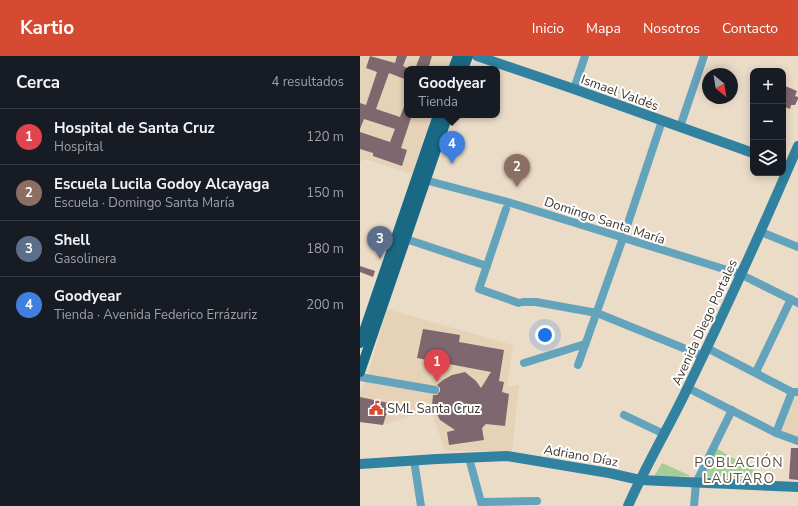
<!DOCTYPE html>
<html lang="es">
<head>
<meta charset="utf-8">
<style>
	body { margin:0; font-family:"Nunito Sans",sans-serif; background:#20242c; color:#f1f3f6 }
	.controls { position:absolute; right:12px; top:12px; display:grid; overflow:hidden; border-radius:8px; box-shadow:0 2px 10px #0003 }
	.controls button { width:36px; height:36px; display:grid; place-items:center; padding:0; border:0; border-bottom:1px solid #363941; background:#171b24; color:#f1f3f6; font:20px sans-serif }
	.compass { position:absolute; left:342px; top:12px; width:36px; height:36px; border-radius:50%; background:#171b24; box-shadow:0 2px 10px #0003; rotate:150deg }
	.you { position:absolute; left:185px; top:279px; width:14px; height:14px; margin:-10px; border:3px solid #fff; border-radius:50%; background:#1a73e8; box-shadow:0 0 0 6px #1a73e833 }
	.badge { display:grid; place-items:center; width:26px; height:26px; border-radius:50%; background:#d54a30; color:#fff; font-size:13px; font-weight:700 }
	.pin { position:absolute; translate:-50% -33px; filter:drop-shadow(0 1px 2px #0008) }
	.pin::after { content:''; position:absolute; top:21px; width:14px; height:12px; background:inherit; clip-path:polygon(0 0,100% 0,50% 100%) }
	.popup { position:absolute; left:44px; top:10px; width:96px; height:52px; box-sizing:border-box; display:grid; place-content:center; border-radius:8px; background:#171b24; filter:drop-shadow(0 1px 3px #0005); font-size:13px; white-space:nowrap; color:#9ea1a6 }
	.popup b { font-size:15px; color:#f1f3f6 }
	.popup::after { content:''; position:absolute; left:50%; top:100%; margin-left:-8px; border:8px solid transparent; border-top-color:#171b24 }
	.list { margin:0; padding:0; list-style:none }
	h2 { display:flex; justify-content:space-between; align-items:center; height:52px; margin:0; padding:0 16px; font-size:17px }
	h2 small { font-size:13px; font-weight:400; color:#9ea1a6 }
	.list li { display:grid; grid-template-columns:26px 1fr auto; gap:12px; align-items:center; box-sizing:border-box; height:56px; padding:0 16px; border-top:1px solid #363941 }
	.list b { display:block; font-size:15px; white-space:nowrap }
	.list p { margin:0; font-size:13px; white-space:nowrap; color:#9ea1a6 }
	.list em { font-size:13px; font-style:normal; color:#9ea1a6 }
	.icon { flex:none; width:22px; height:22px; fill:none; stroke:currentColor; stroke-width:2; stroke-linecap:round; stroke-linejoin:round }
	.map { position:relative; flex:none; width:438px; height:450px; overflow:hidden }
	header { display:flex; align-items:center; gap:24px; box-sizing:border-box; height:56px; padding:0 20px; background:#d54a30; color:#fff }
	header strong { font-size:19px }
	nav { display:flex; gap:22px; margin-inline-start:auto; font-size:14px }
	main { display:flex }
	aside { flex:1; background:#171b24 }
	.map>svg:first-child { display:block }
</style>
</head>
<body>
<header>
<strong>Kartio</strong>
<nav><a>Inicio</a><a>Mapa</a><a>Nosotros</a><a>Contacto</a></nav>
</header>
<main>
<aside>
<h2>Cerca<small>4 resultados</small></h2>
<ul class="list">
<li><span class="badge" style="background:#e0444e">1</span><div><b>Hospital de Santa Cruz</b><p>Hospital</p></div><em>120 m</em></li>
<li><span class="badge" style="background:#8d6e63">2</span><div><b>Escuela Lucila Godoy Alcayaga</b><p>Escuela · Domingo Santa María</p></div><em>150 m</em></li>
<li><span class="badge" style="background:#5c6f8a">3</span><div><b>Shell</b><p>Gasolinera</p></div><em>180 m</em></li>
<li><span class="badge" style="background:#3f7fe0">4</span><div><b>Goodyear</b><p>Tienda · Avenida Federico Errázuriz</p></div><em>200 m</em></li>
</ul>
</aside>
<div class="map">
<svg width="438" height="450" viewBox="0 0 438 450">
	<rect width="100%" height="100%" fill="#ebdcc8"/>
	<g fill="#e5d2b7">
		<polygon points="0,0 92,0 87,13 47,13 47,59 72,59 52,118 5,103 0,106"/>
		<polygon points="27,253 153,289 147,331 159,329 152,396 130,396 127,395 85,395 71,354 23,369 0,366 0,337 7,322"/>
		<polygon points="436,340 438,340 438,380 426,377 422,375 433,344"/>
	</g>
	<g fill="#a5ce96">
		<polygon points="356,392 407,422 342,421"/>
		<polygon points="302,407 331,420 293,422"/>
	</g>
	<g fill="#7f6770">
		<polygon points="10,0 35,7 37,0 47,0 43,10 47,12 47,24 29,17 16,53 40,61 47,43 47,59 52,59 41,92 47,94 42,110 13,100 13,97 0,93 0,76 30,86 35,73 4,63 0,73 0,47 6,49 17,16 6,12"/>
		<polygon points="60,0 72,0 68,13 55,13"/>
		<polygon points="423,29 437,35 435,40 438,41 438,43 435,49 431,49 430,53 423,50"/>
		<polygon points="0,210 15,215 13,221 0,216"/>
		<polygon points="63,273 100,279 99,286 144,294 139,325 144,326 142,336 149,338 145,370 126,368 122,372 124,384 89,389 87,376 95,374 80,364 72,349 73,339 77,339 80,335 80,332 77,329 83,324 92,319 105,316 116,325 121,332 131,316 57,302"/>
		<polygon points="0,341 33,348 32,357 27,356 23,369 0,366"/>
		<polygon points="431,392 438,392 438,424 429,423"/>
	</g>
	<g fill="none" stroke-linecap="round" stroke-linejoin="round">
		<g stroke="#64a3bc" stroke-width="8">
			<polyline points="214,33 225,0"/>
			<polyline points="320,71 344,0"/>
			<polyline points="61,123 148,146 380,218 438,247"/>
			<polyline points="146,153 119,233 159,247"/>
			<polyline points="401,176 438,191"/>
			<polyline points="40,181 127,210"/>
			<polyline points="163,246 176,246 237,257 343,300"/>
			<polyline points="347,292 432,336 438,336"/>
			<polyline points="164,307 225,288"/>
			<polyline points="218,309 263,182 302,65"/>
			<polyline points="396,316 431,243"/>
			<polyline points="0,321 75,334"/>
			<polyline points="328,332 416,377 438,385"/>
			<polyline points="264,359 304,378"/>
			<polyline points="416,377 432,336"/>
			<polyline points="109,402 122,450"/>
			<polyline points="54,404 61,450"/>
			<polyline points="122,446 177,445"/>
			<polyline points="334,450 336,427 372,354"/>
		</g>
		<g stroke="#3082a0" stroke-width="10">
			<polyline points="117,0 214,33 393,97"/>
			<polyline points="0,408 77,403 147,400 249,417 280,424 438,431"/>
			<path d="M268,450C286,409 309,371 328,331C367,251 403,171 438,90"/>
		</g>
		<g stroke="#196984" stroke-width="10">
			<polyline points="93,13 98,0"/>
			<polyline points="103,13 108,0"/>
			<polyline points="0,287 78,59"/>
			<polyline points="0,316 88,59"/>
		</g>
	</g>
	<defs>
		<symbol id="civic-bare" viewBox="-9 -9 18 18"><path d="M-.6-6.5H3V-4.5H.6V-3L4-1V1h2V6H-6V1h2V-1L-.6-3ZM-1.2 2.5V6h2.4V2.5Z" fill="#d54a30" stroke="#fff" stroke-width="2.5" paint-order="stroke"/></symbol>
	</defs>
	<g fill-rule="evenodd">
		<use href="#civic-bare" x="6" y="342" width="20" height="20"/>
	</g>
	<g text-anchor="middle" stroke-width="4" stroke-linejoin="round" paint-order="stroke">
		<g font-size="13" fill="#3d372f" stroke="#fff">
			<text transform="translate(260 36) rotate(20)" y="5">Ismael Valdés</text>
			<text transform="translate(245 164) rotate(18)" y="5">Domingo Santa María</text>
			<text transform="translate(344 266) rotate(-65)" y="5">Avenida Diego Portales</text>
			<text transform="translate(221 399) rotate(10)" y="5">Adriano Díaz</text>
		</g>
		<g font-size="13" fill="#3d372f" stroke="#fff" text-anchor="start">
			<text x="27" y="357">SML Santa Cruz</text>
		</g>
		<g font-size="14" letter-spacing="1" fill="#5e5140" stroke="#fff">
			<text x="379" y="411">POBLACIÓN<tspan x="379" dy="16">LAUTARO</tspan></text>
		</g>
	</g>
</svg>
<div class="controls">
<button>+</button>
<button>−</button>
<button><svg class="icon" aria-label="layers" viewBox="0 0 24 24"><path d="M12 4l9 5-9 5-9-5zM3 14l9 5 9-5"/></svg></button>
</div>
<svg class="compass" viewBox="-18 -18 36 36"><path d="M0-13l5 13h-10z" fill="#e53935"/><path d="M0 13l5-13h-10z" fill="#9ea1a6"/></svg>
<div class="you"></div>
<div class="pin badge" style="left:77px;top:326px;background:#e0444e">1</div>
<div class="pin badge" style="left:157px;top:131px;background:#8d6e63">2</div>
<div class="pin badge" style="left:20px;top:203px;background:#5c6f8a">3</div>
<div class="pin badge" style="left:92px;top:108px;background:#3f7fe0">4</div>
<div class="popup"><b>Goodyear</b>Tienda</div>
</div>
</main>
</body>
</html>
